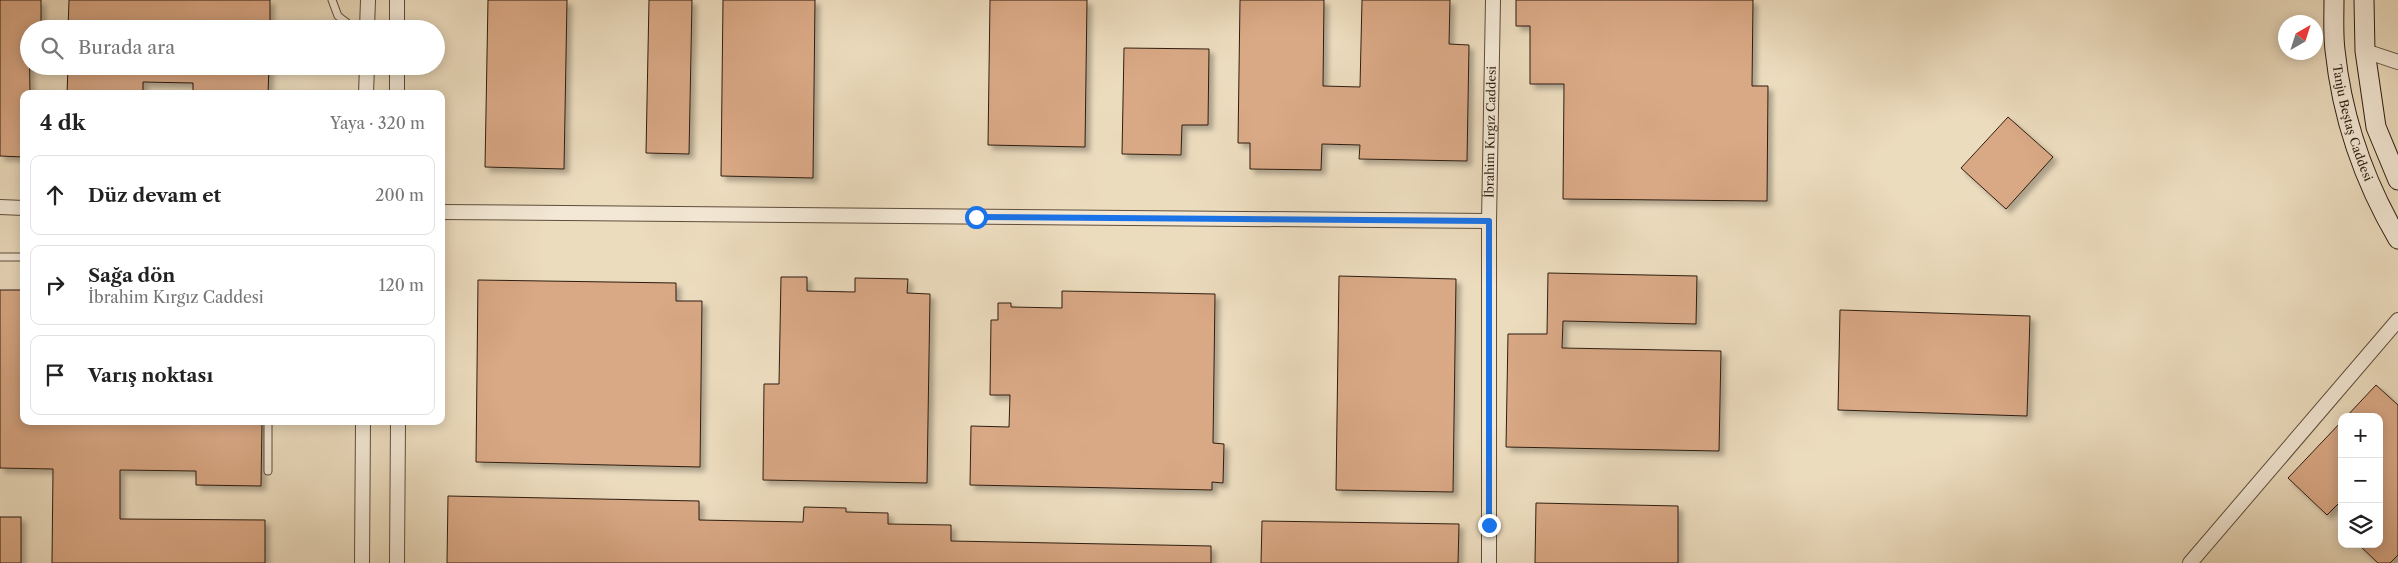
<!DOCTYPE html>
<html lang="tr">
<head>
<meta charset="utf-8">
<style>
	body { margin:0; font-family:"Libre Caslon Text",serif; background:#f2f2f2; color:#222 }
	.controls { position:absolute; right:15px; bottom:15px; display:grid; overflow:hidden; border-radius:10px; box-shadow:0 2px 12px #0003 }
	.controls button { width:45px; height:45px; display:grid; place-items:center; padding:0; border:0; border-bottom:1px solid #e0e0e0; background:#fff; color:#222; font:25px sans-serif }
	.compass { position:absolute; left:2278px; top:15px; width:45px; height:45px; border-radius:50%; background:#fff; box-shadow:0 2px 12px #0003; rotate:39deg }
	.stop { position:absolute; width:15px; height:15px; margin:-11px; border:4px solid #1a73e8; border-radius:50%; background:#fff }
	.stop.end { background:#1a73e8; border-color:#fff; box-shadow:0 1px 5px #0008 }
	.list { margin:0; padding:0; list-style:none }
	h2 { display:flex; justify-content:space-between; align-items:center; height:65px; margin:0; padding:0 20px; font-size:21px }
	h2 small { font-size:16px; font-weight:400; color:#767676 }
	.list li { display:grid; grid-template-columns:32px 1fr auto; gap:15px; align-items:center; box-sizing:border-box; height:80px; margin:0 10px 10px; padding:0 10px; border:1px solid #e0e0e0; border-radius:10px }
	.list b { display:block; font-size:19px; white-space:nowrap }
	.list p { margin:0; font-size:16px; white-space:nowrap; color:#767676 }
	.list em { font-size:16px; font-style:normal; color:#767676 }
	.icon { flex:none; width:28px; height:28px; fill:none; stroke:currentColor; stroke-width:2; stroke-linecap:round; stroke-linejoin:round }
	.map { position:relative; flex:none; width:2398px; height:563px; overflow:hidden }
	.search { position:absolute; background:#fff; box-shadow:0 2px 12px #0003; left:20px; top:20px; width:425px; height:55px; display:flex; align-items:center; gap:12px; box-sizing:border-box; padding:0 18px; border-radius:28px; color:#767676; font-size:19px }
	.panel { position:absolute; background:#fff; box-shadow:0 2px 12px #0003; left:20px; top:90px; width:425px; height:335px; border-radius:10px }
	.map>svg:first-child { display:block }
</style>
</head>
<body>
<div class="map">
<svg width="2398" height="563" viewBox="0 0 2398 563">
	<defs>
		<filter id="shadow"><feDropShadow dx="4.5" dy="4.5" stdDeviation="2.5" flood-color="#0004"/></filter>
	</defs>
	<rect width="100%" height="100%" fill="#ecdcbe"/>
	<filter id="stains"><feTurbulence type="fractalNoise" baseFrequency=".004" numOctaves="4"/><feColorMatrix values="0 0 0 0 .2 0 0 0 0 .09 0 0 0 0 .02 0 0 0 .5 -.17"/></filter>
	<radialGradient id="worn" r=".72"><stop offset=".6" stop-color="#630" stop-opacity="0"/><stop offset="1" stop-color="#630" stop-opacity=".3"/></radialGradient>
	<g fill="#d9a885" stroke="#2e1d0f" filter="url(#shadow)">
		<polygon points="0,0 41,0 41,29 29,29 30,94 24,94 24,157 0,156"/>
		<polygon points="69,0 270,0 270,29 68,29"/>
		<polygon points="488,0 567,0 564,169 485,167"/>
		<polygon points="649,0 692,0 689,154 646,153"/>
		<polygon points="723,0 815,0 813,178 721,176"/>
		<polygon points="990,0 1087,0 1085,147 988,145"/>
		<polygon points="1240,0 1324,0 1323,86 1360,87 1362,0 1450,0 1449,44 1469,45 1467,161 1359,159 1360,145 1322,144 1321,170 1250,169 1250,143 1238,143"/>
		<polygon points="1516,0 1753,0 1752,86 1768,86 1767,201 1563,199 1564,84 1530,84 1530,26 1516,26"/>
		<polygon points="1124,48 1209,49 1208,125 1182,125 1181,155 1122,154"/>
		<polygon points="68,66 269,66 268,94 193,94 193,83 143,82 143,94 67,94"/>
		<polygon points="2008,117 2053,157 2006,209 1961,168"/>
		<polygon points="1548,273 1697,276 1696,324 1563,321 1562,348 1721,351 1719,451 1506,447 1508,334 1547,334"/>
		<polygon points="1339,276 1456,279 1453,492 1336,490"/>
		<polygon points="781,277 807,277 807,291 855,292 855,278 908,279 907,293 930,294 927,483 763,480 764,384 779,384"/>
		<polygon points="478,280 676,283 676,301 702,301 700,467 476,462"/>
		<polygon points="0,290 24,290 24,421 262,421 261,486 196,485 196,471 120,470 120,519 265,520 265,563 52,563 53,469 0,468"/>
		<polygon points="1062,291 1215,294 1213,443 1224,444 1223,483 1212,482 1212,490 970,485 971,426 1009,427 1010,395 990,395 991,320 998,320 998,303 1011,303 1011,307 1062,308"/>
		<polygon points="1840,310 2030,316 2027,416 1838,410"/>
		<polygon points="2376,385 2398,405 2398,555 2390,563 2378,563 2358,544 2379,544 2379,417 2346,417"/>
		<polygon points="2342,421 2342,500 2327,515 2288,478"/>
		<polygon points="448,496 699,501 699,520 803,522 804,507 846,508 846,512 888,513 888,524 951,525 951,541 1211,546 1211,563 447,563"/>
		<polygon points="1536,503 1678,506 1678,563 1535,563"/>
		<rect x="0" y="517" width="21" height="46"/>
		<polygon points="1262,521 1459,524 1458,563 1261,563"/>
	</g>
	<g fill="none" stroke-linecap="round" stroke-linejoin="round">
		<defs>
			<g id="lane">
				<polyline points="332,0 338,16 355,29"/>
				<polyline points="0,257 20,257"/>
				<polyline points="268,471 268,421"/>
			</g>
			<g id="street">
				<polyline points="367,29 368,0"/>
				<polyline points="397,29 397,0"/>
				<polyline points="2365,51 2398,62"/>
				<polyline points="397,66 397,94"/>
				<polyline points="366,94 367,66"/>
				<polyline points="0,207 24,208"/>
				<polyline points="441,212 1489,221"/>
				<polyline points="362,563 363,421"/>
				<polyline points="397,563 398,421"/>
				<path id="s1" d="M1489,563V221L1493,0"/>
				<polyline points="2190,563 2398,320"/>
			</g>
			<g id="secondary">
				<path id="s2" d="M2334,0C2334,16 2333,34 2335,50C2342,117 2364,181 2398,239"/>
				<polyline points="2364,0 2365,51 2376,127 2398,180"/>
			</g>
		</defs>
		<use href="#lane" stroke="#5e4d3b" stroke-width="9"/>
		<use href="#street" stroke="#5e4d3b" stroke-width="16"/>
		<use href="#secondary" stroke="#2e1d0f" stroke-width="21"/>
		<use href="#lane" stroke="#f3e8d5" stroke-width="7"/>
		<use href="#street" stroke="#f3e8d5" stroke-width="14"/>
		<use href="#secondary" stroke="#f3e8d5" stroke-width="19"/>
	</g>
	<g fill="none" stroke-linecap="round" stroke-linejoin="round">
		<polyline stroke="#1a73e8" stroke-width="6" points="976,217 1489,221 1489,525"/>
	</g>
	<g text-anchor="middle" stroke-width="4" stroke-linejoin="round" paint-order="stroke">
		<g font-size="12" fill="#2e1d0f" stroke="#f3e8d5">
			<text dy="4" stroke="none"><textPath href="#s2" startOffset="125">Tanju Beştaş Caddesi</textPath></text>
			<text dy="4" stroke="none"><textPath href="#s1" startOffset="431">İbrahim Kırgız Caddesi</textPath></text>
		</g>
	</g>
	<rect width="100%" height="100%" filter="url(#stains)"/>
	<rect width="100%" height="100%" fill="url(#worn)"/>
</svg>
<div class="controls">
<button>+</button>
<button>−</button>
<button><svg class="icon" aria-label="layers" viewBox="0 0 24 24"><path d="M12 4l9 5-9 5-9-5zM3 14l9 5 9-5"/></svg></button>
</div>
<svg class="compass" viewBox="-18 -18 36 36"><path d="M0-13l5 13h-10z" fill="#e53935"/><path d="M0 13l5-13h-10z" fill="#767676"/></svg>
<div class="stop" style="left:976px;top:217px"></div>
<div class="stop end" style="left:1489px;top:525px"></div>
<div class="search"><svg class="icon" aria-label="search" viewBox="0 0 24 24"><circle cx="10" cy="10" r="6"/><path d="M15 15l6 6"/></svg>Burada ara</div>
<section class="panel">
<h2>4 dk<small>Yaya · 320 m</small></h2>
<ul class="list">
<li><svg class="icon" aria-label="ahead" viewBox="0 0 24 24"><path d="M12 20V5M6 11l6-6 6 6"/></svg><div><b>Düz devam et</b></div><em>200 m</em></li>
<li><svg class="icon" aria-label="right" viewBox="0 0 24 24"><path d="M7 20v-9h11M14 6l5 5-5 5"/></svg><div><b>Sağa dön</b><p>İbrahim Kırgız Caddesi</p></div><em>120 m</em></li>
<li><svg class="icon" aria-label="arrive" viewBox="0 0 24 24"><path d="M6 21V4h12l-3 4 3 4H6"/></svg><div><b>Varış noktası</b></div></li>
</ul>
</section>
</div>
</body>
</html>
